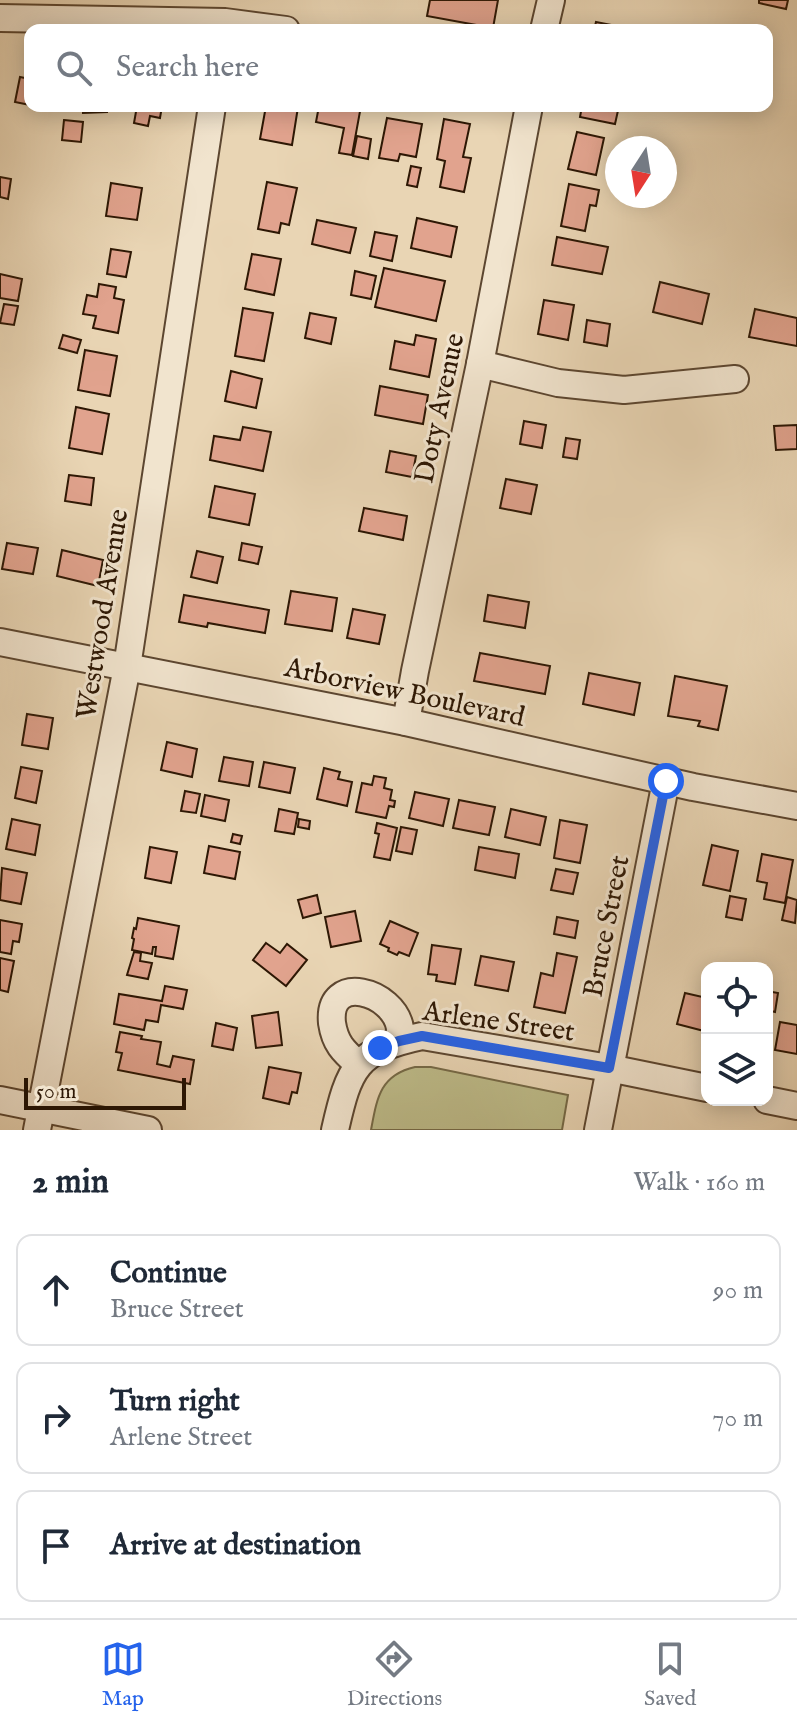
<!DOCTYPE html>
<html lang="en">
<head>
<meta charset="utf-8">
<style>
	body { margin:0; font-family:"IM FELL English",serif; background:#f6f6f7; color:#1f2937 }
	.controls { position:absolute; right:24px; bottom:24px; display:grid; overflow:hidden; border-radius:16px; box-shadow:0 4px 20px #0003 }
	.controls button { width:72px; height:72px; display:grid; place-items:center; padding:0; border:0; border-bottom:2px solid #e0e1e3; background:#fff; color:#1f2937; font:40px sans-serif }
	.compass { position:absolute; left:605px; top:136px; width:72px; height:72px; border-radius:50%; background:#fff; box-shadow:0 4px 20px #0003; rotate:192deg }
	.scale { position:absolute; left:24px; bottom:20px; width:162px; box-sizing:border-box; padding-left:8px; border:4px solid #2d1704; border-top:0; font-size:22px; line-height:28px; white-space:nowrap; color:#2d1704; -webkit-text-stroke:6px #f1e4ce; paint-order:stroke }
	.stop { position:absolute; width:24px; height:24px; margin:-18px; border:6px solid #2563eb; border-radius:50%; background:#fff }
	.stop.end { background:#2563eb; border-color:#fff; box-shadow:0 2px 8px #0008 }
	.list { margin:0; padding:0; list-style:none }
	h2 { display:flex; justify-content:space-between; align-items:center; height:104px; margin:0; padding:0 32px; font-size:34px }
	h2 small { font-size:26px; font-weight:400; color:#747a83 }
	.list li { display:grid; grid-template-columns:52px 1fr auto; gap:24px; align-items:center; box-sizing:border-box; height:112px; margin:0 16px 16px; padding:0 16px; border:2px solid #e0e1e3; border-radius:16px }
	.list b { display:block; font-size:30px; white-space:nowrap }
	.list p { margin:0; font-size:26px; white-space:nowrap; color:#747a83 }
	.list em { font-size:26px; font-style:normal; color:#747a83 }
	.icon { flex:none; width:44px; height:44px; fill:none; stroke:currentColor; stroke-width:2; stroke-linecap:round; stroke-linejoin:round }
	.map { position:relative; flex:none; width:797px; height:1130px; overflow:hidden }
	.search { position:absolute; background:#fff; box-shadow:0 4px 20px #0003; left:24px; right:24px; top:24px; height:88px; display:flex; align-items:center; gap:20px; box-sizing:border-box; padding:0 28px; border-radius:16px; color:#747a83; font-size:30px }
	.sheet { height:488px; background:#fff }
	nav { display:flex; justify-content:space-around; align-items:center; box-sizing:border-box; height:112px; border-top:2px solid #e0e1e3; background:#fff; font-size:22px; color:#747a83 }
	nav a { display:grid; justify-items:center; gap:4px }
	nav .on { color:#2563eb }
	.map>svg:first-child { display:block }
</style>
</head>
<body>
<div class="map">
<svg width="797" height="1130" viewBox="0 0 797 1130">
	<rect width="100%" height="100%" fill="#e9d5b4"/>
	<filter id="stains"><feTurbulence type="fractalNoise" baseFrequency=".0025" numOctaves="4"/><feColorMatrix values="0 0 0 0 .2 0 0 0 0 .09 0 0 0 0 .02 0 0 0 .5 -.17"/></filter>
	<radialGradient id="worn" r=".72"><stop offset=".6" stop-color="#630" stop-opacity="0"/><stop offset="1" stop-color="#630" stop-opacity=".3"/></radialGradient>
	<path fill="#bdbb89" stroke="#756946" stroke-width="2" d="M415,1067H431L568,1095L562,1130H371C377,1098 380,1075 415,1067Z"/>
	<g fill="#e1a38e" stroke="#2d1704" stroke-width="2">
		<polygon points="430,0 498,0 493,28 427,16"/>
		<polygon points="759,0 788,0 786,9 759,3"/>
		<polygon points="596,22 622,27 622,30 594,30"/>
		<polygon points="20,77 30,79 30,105 15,102"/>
		<polygon points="83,106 107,106 107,112 83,113"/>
		<polygon points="137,106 162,106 160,118 150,116 148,126 134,123"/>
		<polygon points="266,106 306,106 305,108 298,107 292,145 260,139"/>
		<polygon points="319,106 361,106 352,155 339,153 344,128 316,122"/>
		<polygon points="582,106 619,106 615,124 580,117"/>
		<polygon points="387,118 422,124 416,157 400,154 398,161 379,158"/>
		<polygon points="444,119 470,124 463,157 471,158 464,192 440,187 445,161 437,159"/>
		<polygon points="64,120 83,122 81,142 62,140"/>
		<polygon points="577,132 604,138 596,175 568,169"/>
		<polygon points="357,136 371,139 368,159 353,156"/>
		<polygon points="411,166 421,168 417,187 407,185"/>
		<polygon points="0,177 11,179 8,199 0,197"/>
		<polygon points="267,182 297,188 289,225 281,223 279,233 258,229"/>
		<polygon points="111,183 142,188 137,220 106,216"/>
		<polygon points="569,184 599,190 596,206 590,205 585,231 561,226"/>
		<polygon points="417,218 457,227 451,257 411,248"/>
		<polygon points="317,220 356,228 350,253 312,244"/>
		<polygon points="375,232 397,236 392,261 370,256"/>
		<polygon points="557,237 608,247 602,274 552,265"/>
		<polygon points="111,249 131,252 126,277 107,274"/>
		<polygon points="252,254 281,259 274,295 245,289"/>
		<polygon points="384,268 445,281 436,321 375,307"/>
		<polygon points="355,271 376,276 371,299 351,295"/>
		<polygon points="0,274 22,279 18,301 0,298"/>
		<polygon points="660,282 709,294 702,324 653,312"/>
		<polygon points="99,284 116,287 114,298 124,300 118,333 93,328 96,316 83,314 87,295 97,297"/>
		<polygon points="544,300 574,305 568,340 538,334"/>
		<polygon points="4,304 18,306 14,325 0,323"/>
		<polygon points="243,308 273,313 264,361 235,356"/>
		<polygon points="755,309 797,318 797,346 749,337"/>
		<polygon points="310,313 336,318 331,344 305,338"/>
		<polygon points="587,320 610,324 607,346 584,342"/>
		<polygon points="63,335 81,340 77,353 59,348"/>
		<polygon points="416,335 436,339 429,377 390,369 395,341 414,345"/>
		<polygon points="85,350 117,356 110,396 78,390"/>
		<polygon points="231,371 262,379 256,408 225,401"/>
		<polygon points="380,386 428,395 423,424 375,415"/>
		<polygon points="76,407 109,414 102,454 69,448"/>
		<polygon points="524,421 546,425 542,448 520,444"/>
		<polygon points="797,425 797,449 776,450 774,426"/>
		<polygon points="243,427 271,432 263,471 210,460 214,436 240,440"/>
		<polygon points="566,438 580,440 577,459 563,457"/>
		<polygon points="390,451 416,456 412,477 386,472"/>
		<polygon points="69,475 94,478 91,505 65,501"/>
		<polygon points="506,479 537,485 531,514 500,508"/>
		<polygon points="215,486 255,494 249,525 209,517"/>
		<polygon points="364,508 407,516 403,540 359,531"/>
		<polygon points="7,543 38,548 33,574 2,569"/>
		<polygon points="242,543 262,547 258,564 239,560"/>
		<polygon points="62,550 103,560 98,586 57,576"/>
		<polygon points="197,551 223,557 217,583 191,577"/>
		<polygon points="291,591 337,598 332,631 285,624"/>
		<polygon points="184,595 269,610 265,633 208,623 207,627 179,622"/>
		<polygon points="488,595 529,602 525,628 484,621"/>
		<polygon points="353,609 385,615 379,644 347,638"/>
		<polygon points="480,653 550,666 545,694 474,681"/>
		<polygon points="589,673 640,683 634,715 583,704"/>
		<polygon points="675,676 727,686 718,730 698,726 700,721 668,716"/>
		<polygon points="27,714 53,718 48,749 22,745"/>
		<polygon points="167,742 197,749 192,777 161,770"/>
		<polygon points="224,757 253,762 249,786 219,781"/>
		<polygon points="264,762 295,768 290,793 259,787"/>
		<polygon points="21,767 42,771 36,803 15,798"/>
		<polygon points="324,768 340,772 338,779 352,782 347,806 317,799"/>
		<polygon points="374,776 386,778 384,788 392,790 390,800 395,801 394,807 389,806 386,818 356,812 362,783 372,785"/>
		<polygon points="185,791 200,794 196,813 181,811"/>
		<polygon points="415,792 449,799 443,826 409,818"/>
		<polygon points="205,795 229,800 225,821 201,816"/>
		<polygon points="459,800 495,807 489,835 453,828"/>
		<polygon points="279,809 298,813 294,834 275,831"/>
		<polygon points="511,809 546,817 540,845 505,837"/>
		<polygon points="12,819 40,825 35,855 6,849"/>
		<polygon points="299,819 310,821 309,829 298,827"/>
		<polygon points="560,820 587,825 580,863 554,858"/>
		<polygon points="377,823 397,828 390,860 374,857 379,834 375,833"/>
		<polygon points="401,827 417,830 412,854 396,851"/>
		<polygon points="233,834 242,836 240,844 231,842"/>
		<polygon points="712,845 738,851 730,891 703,885"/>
		<polygon points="209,846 240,852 235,879 204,873"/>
		<polygon points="150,847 177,852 171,883 145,878"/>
		<polygon points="479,847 519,854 515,878 475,870"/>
		<polygon points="762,854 793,860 785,903 764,899 767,883 757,881"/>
		<polygon points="2,868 27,873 21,904 0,900"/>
		<polygon points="556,869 578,873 573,894 551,890"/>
		<polygon points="317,895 321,913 303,918 298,900"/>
		<polygon points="730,896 746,899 742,920 726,917"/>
		<polygon points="787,897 797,900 795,923 782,920"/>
		<polygon points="355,911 361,941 331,947 325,917"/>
		<polygon points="557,917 578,921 575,938 554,934"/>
		<polygon points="138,918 179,926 173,959 155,956 156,947 153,947 152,954 132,950 134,939 132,938 134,928 136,929"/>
		<polygon points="0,920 22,924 19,942 13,941 11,954 0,952"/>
		<polygon points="390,921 418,933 409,956 399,952 397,955 388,951 389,948 380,944"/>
		<polygon points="266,943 280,953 287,944 307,960 286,986 253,960"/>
		<polygon points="432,945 461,949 455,984 436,981 437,975 428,974"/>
		<polygon points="134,952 141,953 140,961 152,963 148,979 127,975"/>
		<polygon points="557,953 577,957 565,1013 534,1007 541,973 553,976"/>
		<polygon points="481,956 514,962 508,991 475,985"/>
		<polygon points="0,958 14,961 8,992 0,990"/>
		<polygon points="165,986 187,990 183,1009 161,1005 158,1022 146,1020 144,1030 114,1024 119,994 162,1001"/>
		<polygon points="767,991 778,993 775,1012 767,1010"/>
		<polygon points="685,993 707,998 707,1021 704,1031 677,1024"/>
		<polygon points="278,1012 282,1045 256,1048 252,1016"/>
		<polygon points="780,1022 797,1025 797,1054 775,1050"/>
		<polygon points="216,1023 237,1028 233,1050 212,1046"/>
		<polygon points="120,1032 142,1036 141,1039 161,1042 157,1064 170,1067 173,1056 194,1060 190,1084 118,1070 122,1053 116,1052"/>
		<polygon points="269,1067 301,1073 297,1093 292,1092 289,1104 263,1098"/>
	</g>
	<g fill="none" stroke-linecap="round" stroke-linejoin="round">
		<defs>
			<g id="minor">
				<polyline points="0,18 225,22 286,30"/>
				<polyline points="544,30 551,0"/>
				<polyline points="480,364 558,383 624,390 735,379"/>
				<polyline points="0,642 406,722 693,787 797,806"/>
				<polyline points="406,722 415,671 480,364 529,106"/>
				<path d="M358,1064C343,1051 335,1043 332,1023C327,972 394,991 400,1028C400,1032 399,1036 399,1041"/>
				<polyline points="0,1100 148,1130"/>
				<polyline points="767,1100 797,1106"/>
				<polyline points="37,1130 127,667 212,106"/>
				<path d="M335,1130C349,1068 356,1050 422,1036L609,1068L707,1088"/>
				<polyline points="598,1130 666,781"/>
			</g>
		</defs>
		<use href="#minor" stroke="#5c4630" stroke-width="30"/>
		<use href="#minor" stroke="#f1e4ce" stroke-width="26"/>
	</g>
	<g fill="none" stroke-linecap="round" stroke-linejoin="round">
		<polyline stroke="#2563eb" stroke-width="10" points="380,1048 399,1041 422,1036 609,1068 666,781"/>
	</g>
	<g text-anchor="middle" stroke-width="6" stroke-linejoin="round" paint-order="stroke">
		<g font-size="28" fill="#2d1704" stroke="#f1e4ce">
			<text transform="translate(438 408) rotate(-78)" y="10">Doty Avenue</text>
			<text transform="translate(101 614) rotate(-81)" y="10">Westwood Avenue</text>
			<text transform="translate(405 691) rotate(12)" y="10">Arborview Boulevard</text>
			<text transform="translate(605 926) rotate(-79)" y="10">Bruce Street</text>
			<text transform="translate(499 1020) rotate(8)" y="10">Arlene Street</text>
		</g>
	</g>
	<rect width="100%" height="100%" filter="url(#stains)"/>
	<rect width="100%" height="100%" fill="url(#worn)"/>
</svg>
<div class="controls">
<button><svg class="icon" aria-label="locate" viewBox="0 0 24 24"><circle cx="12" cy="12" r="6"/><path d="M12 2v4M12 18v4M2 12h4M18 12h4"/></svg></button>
<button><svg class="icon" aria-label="layers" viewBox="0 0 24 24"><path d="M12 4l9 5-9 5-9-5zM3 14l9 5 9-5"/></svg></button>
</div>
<svg class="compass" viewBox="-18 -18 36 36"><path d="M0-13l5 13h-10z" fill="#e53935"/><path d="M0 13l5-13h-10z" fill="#747a83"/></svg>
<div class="scale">50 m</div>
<div class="stop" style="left:666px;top:781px"></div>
<div class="stop end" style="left:380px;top:1048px"></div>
<div class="search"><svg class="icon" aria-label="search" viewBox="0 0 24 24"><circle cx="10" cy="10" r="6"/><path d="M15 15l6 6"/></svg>Search here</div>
</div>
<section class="sheet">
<h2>2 min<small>Walk · 160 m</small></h2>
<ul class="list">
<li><svg class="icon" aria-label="ahead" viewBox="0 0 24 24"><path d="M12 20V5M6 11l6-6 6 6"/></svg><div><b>Continue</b><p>Bruce Street</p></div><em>90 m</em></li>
<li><svg class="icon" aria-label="right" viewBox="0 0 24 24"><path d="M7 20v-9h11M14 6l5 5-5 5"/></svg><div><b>Turn right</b><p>Arlene Street</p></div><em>70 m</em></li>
<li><svg class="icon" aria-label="arrive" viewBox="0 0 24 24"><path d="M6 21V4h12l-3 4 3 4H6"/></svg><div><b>Arrive at destination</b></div></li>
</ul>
</section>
<nav>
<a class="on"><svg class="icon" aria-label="map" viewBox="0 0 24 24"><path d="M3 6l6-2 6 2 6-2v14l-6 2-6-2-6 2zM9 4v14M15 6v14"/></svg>Map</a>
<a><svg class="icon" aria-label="directions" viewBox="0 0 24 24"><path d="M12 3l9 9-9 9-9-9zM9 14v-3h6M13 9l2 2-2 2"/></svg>Directions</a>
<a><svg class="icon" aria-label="saved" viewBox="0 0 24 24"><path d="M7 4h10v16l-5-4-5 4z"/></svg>Saved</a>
</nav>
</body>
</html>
